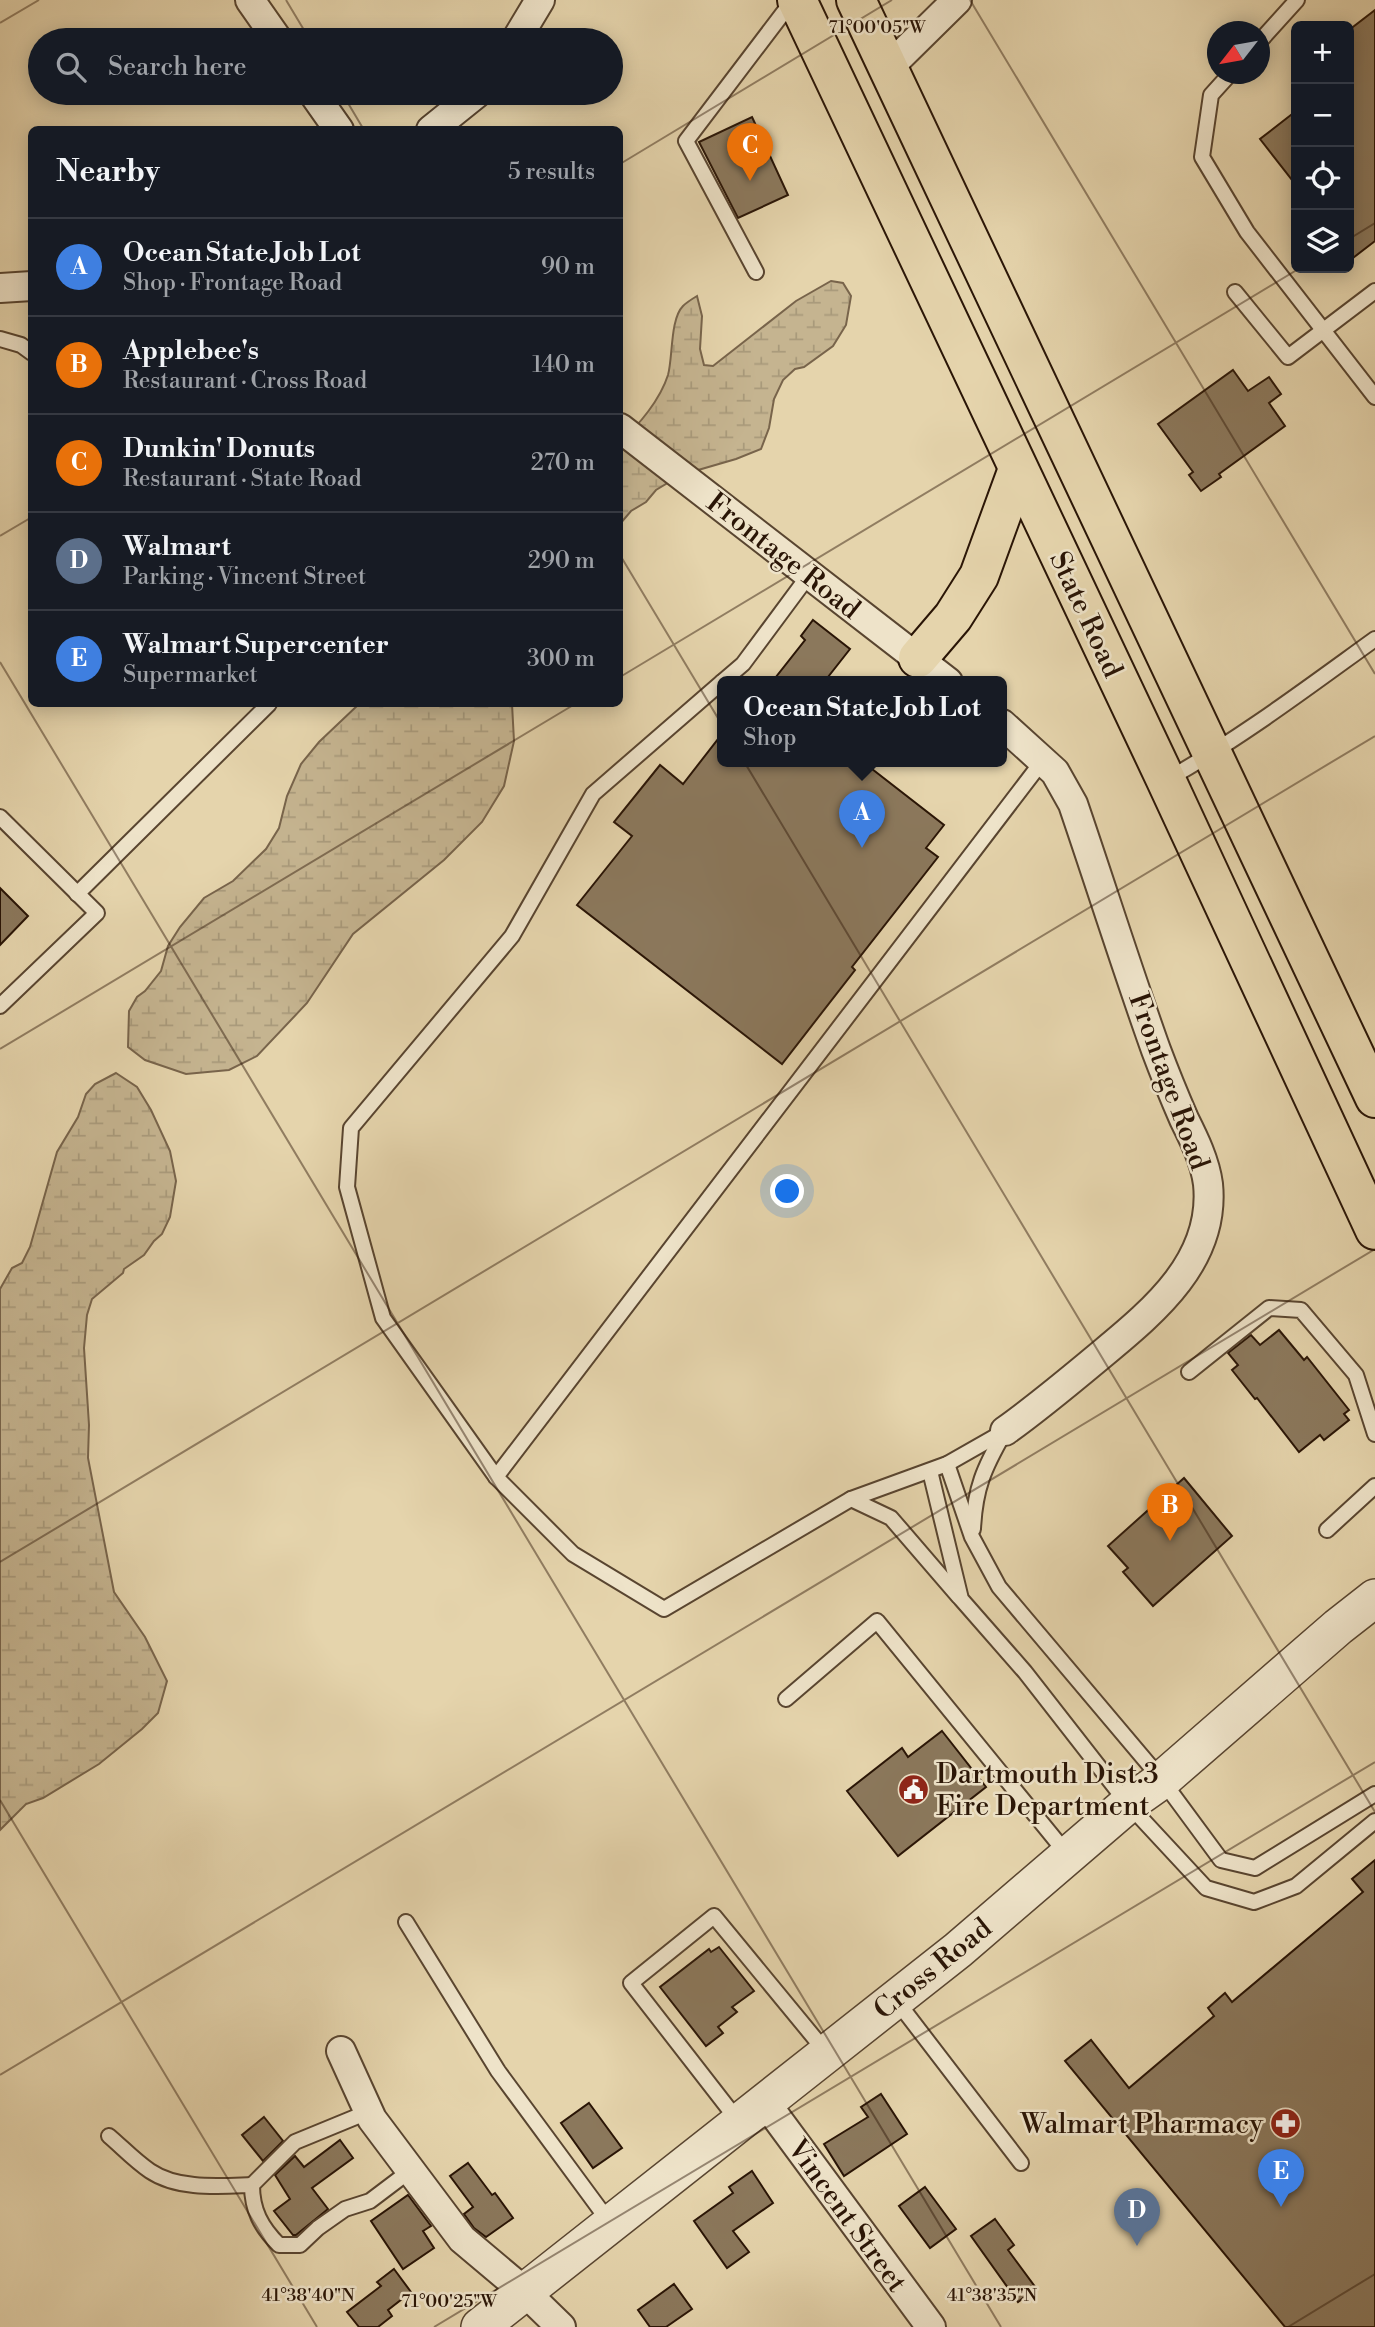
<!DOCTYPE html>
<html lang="en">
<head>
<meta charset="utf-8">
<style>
	body { margin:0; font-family:"Libre Bodoni",serif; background:#242831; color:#f1f3f6 }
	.controls { position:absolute; right:21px; top:21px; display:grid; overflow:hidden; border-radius:10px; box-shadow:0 4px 18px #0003 }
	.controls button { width:63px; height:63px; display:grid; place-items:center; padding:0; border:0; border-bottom:2px solid #363941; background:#171b24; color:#f1f3f6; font:35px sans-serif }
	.compass { position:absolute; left:1207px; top:21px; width:63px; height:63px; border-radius:50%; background:#171b24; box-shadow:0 4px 18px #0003; rotate:239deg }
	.you { position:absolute; left:788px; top:1192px; width:24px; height:24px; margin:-18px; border:5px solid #fff; border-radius:50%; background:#1a73e8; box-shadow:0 0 0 10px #1a73e833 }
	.badge { display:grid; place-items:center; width:46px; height:46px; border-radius:50%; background:#d93025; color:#fff; font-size:23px; font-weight:700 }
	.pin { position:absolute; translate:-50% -58px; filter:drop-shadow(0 2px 4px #0008) }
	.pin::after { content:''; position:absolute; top:37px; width:24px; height:21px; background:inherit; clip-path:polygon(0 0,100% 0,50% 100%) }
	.popup { position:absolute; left:717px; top:676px; width:290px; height:91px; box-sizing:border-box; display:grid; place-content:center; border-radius:10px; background:#171b24; filter:drop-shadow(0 2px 5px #0005); font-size:23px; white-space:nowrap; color:#9ea1a6 }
	.popup b { font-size:26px; color:#f1f3f6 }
	.popup::after { content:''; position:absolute; left:50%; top:100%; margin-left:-14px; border:14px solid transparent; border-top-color:#171b24 }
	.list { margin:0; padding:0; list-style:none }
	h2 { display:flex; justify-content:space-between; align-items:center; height:91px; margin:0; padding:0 28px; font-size:30px }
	h2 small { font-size:23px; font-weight:400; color:#9ea1a6 }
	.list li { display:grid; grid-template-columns:46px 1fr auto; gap:21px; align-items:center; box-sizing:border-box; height:98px; padding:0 28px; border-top:2px solid #363941 }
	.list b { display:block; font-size:26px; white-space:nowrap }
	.list p { margin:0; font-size:23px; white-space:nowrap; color:#9ea1a6 }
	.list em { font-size:23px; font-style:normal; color:#9ea1a6 }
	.icon { flex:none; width:38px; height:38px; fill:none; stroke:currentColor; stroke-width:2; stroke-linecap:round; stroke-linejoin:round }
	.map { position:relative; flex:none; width:1375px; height:2327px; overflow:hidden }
	.search { position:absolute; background:#171b24; box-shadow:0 4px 18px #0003; left:28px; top:28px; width:595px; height:77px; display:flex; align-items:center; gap:18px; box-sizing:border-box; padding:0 24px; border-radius:38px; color:#9ea1a6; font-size:26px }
	.panel { position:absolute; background:#171b24; box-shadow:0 4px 18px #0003; left:28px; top:126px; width:595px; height:581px; border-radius:10px }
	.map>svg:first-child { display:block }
</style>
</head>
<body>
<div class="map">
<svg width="1375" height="2327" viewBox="0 0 1375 2327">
	<defs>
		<pattern id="wetland-marsh" width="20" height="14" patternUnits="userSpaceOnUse" patternTransform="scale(1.75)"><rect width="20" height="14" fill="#c5b490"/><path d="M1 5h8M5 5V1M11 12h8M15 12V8" fill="none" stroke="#a99a7b"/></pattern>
	</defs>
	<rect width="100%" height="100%" fill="#e5d4ac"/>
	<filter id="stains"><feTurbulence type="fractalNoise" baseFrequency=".00286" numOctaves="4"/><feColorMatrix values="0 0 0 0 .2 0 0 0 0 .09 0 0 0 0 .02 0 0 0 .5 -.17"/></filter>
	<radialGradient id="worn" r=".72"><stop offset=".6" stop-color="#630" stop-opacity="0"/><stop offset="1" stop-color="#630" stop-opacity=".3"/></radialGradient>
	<g fill="url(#wetland-marsh)" stroke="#78644b" stroke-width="2">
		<path d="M831,281L843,283L851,296L846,325L833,346L804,367L795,369L783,380L774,399L769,428L761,449L736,459L681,475L656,490L646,502L631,511L620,524V442C639,425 660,400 668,375C673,357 670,319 683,306C687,302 692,299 697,296L702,316L700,349L704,365L713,366L796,301Z"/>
		<polygon points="359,704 512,704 514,741 504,786 482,822 444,860 353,934 307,1003 257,1056 229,1070 186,1074 145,1060 128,1047 129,1011 137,997 145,991 161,971 168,946 180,927 204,898 233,881 266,849 279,828 287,796 301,764 319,742"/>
		<polygon points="116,1073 137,1087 151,1110 170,1151 176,1181 170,1217 162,1234 154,1241 144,1255 124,1269 123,1273 92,1299 87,1315 84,1348 89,1425 88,1458 114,1592 145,1637 167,1681 158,1713 142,1729 99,1764 43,1798 26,1804 0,1830 0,1289 12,1268 22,1263 30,1247 57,1152 78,1117 86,1094 95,1084"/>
	</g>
	<g fill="#8b785c" stroke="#2a1506" stroke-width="2">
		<polygon points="1375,10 1375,241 1349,261 1349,30"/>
		<polygon points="1296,111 1296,185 1260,139"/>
		<polygon points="752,117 788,195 738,218 699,142"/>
		<polygon points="1233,370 1248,391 1269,377 1281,394 1269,403 1285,426 1219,474 1221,477 1201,491 1189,475 1193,472 1158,424"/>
		<polygon points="813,620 850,649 824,682 772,682 805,640 801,636"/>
		<polygon points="722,734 722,762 863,762 944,825 926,848 938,857 852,967 855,970 782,1064 577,905 632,836 614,822 660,765 683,784"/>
		<polygon points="0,888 28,916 0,945"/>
		<polygon points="1279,1330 1304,1360 1307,1357 1349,1410 1344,1414 1349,1420 1324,1440 1320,1435 1299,1452 1257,1398 1255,1399 1232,1370 1238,1365 1228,1353 1251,1335 1260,1345"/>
		<polygon points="1184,1478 1232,1536 1153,1606 1123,1572 1128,1568 1108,1546"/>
		<polygon points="942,1731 986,1787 898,1856 847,1791 902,1748 908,1757"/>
		<polygon points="1375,1860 1375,2327 1285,2327 1065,2061 1091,2040 1129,2088 1214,2016 1208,2008 1225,1993 1232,2002 1363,1892 1352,1879"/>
		<polygon points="719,1947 754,1991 732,2007 737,2012 718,2027 723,2033 706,2046 660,1987 709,1949 711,1952"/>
		<polygon points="881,2094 907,2134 844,2176 824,2144 868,2117 861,2107"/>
		<polygon points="589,2103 622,2148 593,2168 561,2123"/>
		<polygon points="264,2117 283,2141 263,2161 242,2135"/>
		<polygon points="340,2140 353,2158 312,2188 328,2209 296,2235 293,2235 274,2211 290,2199 275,2175 295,2156 304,2167"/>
		<polygon points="468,2163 492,2195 495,2193 513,2218 486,2237 474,2228 464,2214 473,2207 450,2176"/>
		<polygon points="752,2171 773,2203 733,2231 749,2252 727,2268 694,2221 733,2193 729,2187"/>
		<polygon points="925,2187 956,2229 930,2248 899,2206"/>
		<polygon points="408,2195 431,2226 423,2231 434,2248 403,2269 371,2221"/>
		<polygon points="995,2219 1014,2245 1008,2250 1036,2288 1018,2302 971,2236"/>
		<polygon points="394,2269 411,2292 388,2310 392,2316 378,2327 359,2327 347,2312 381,2286 377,2282"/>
		<polygon points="674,2284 692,2309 666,2327 650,2327 638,2310"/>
	</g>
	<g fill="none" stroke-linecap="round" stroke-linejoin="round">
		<defs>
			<g id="service">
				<polyline points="1260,41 1297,0"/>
				<polyline points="1230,74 1211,95 1202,157 1247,232 1375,397"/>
				<polyline points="756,272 686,141 793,0"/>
				<polyline points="1235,292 1288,357 1375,291"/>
				<polyline points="0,339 21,345 32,353"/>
				<polyline points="722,682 593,794 512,936 351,1128 347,1187 383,1318 496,1477 573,1554 664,1609 851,1499 947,1464 1005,1431"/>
				<polyline points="722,682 743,664 809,575"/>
				<path d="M1168,779C1241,738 1307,688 1375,639"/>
				<polyline points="0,817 97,913 0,1006"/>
				<polyline points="77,894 269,704"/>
				<polyline points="1189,1372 1269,1308 1301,1310 1356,1375 1375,1434"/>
				<polyline points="947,1464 972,1537 999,1587 1162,1780 1221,1860 1255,1868 1375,1794"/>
				<polyline points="930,1471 961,1599 1025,1672 1128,1804 1206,1888 1254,1902 1296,1886 1375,1821"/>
				<polyline points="496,1477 1044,759"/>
				<polyline points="851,1499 891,1518 959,1597"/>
				<path d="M973,1529C975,1488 984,1468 1004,1433"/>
				<polyline points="1327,1530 1375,1486"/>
				<polyline points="786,1699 877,1621 1067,1854"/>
				<polyline points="406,1922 498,2071 610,2223"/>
				<polyline points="896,2000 1021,2163"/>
				<path d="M368,2112L295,2142L252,2185C252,2210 261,2227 279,2245H300L318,2228L345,2209L370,2201L411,2170"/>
				<polyline points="739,2122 631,1983 714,1916 826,2052"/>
				<path d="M109,2136C122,2147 135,2161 150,2171C178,2190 220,2186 252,2185"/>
			</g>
			<g id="minor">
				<polyline points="250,0 278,40"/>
				<polyline points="516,40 540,0"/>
				<polyline points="888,68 957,0"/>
				<polyline points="313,93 339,130"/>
				<polyline points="431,130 477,93"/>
				<polyline points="0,288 32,286"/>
				<polyline points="620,428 948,682"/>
				<path d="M1002,724L1055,772L1073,804C1101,886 1127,969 1156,1050C1165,1074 1174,1096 1184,1119C1194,1139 1205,1161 1208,1184C1216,1263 1150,1314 1096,1359C1066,1384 1036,1409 1005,1431"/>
				<polyline points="341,2051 372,2119 462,2239 525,2292 561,2327"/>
				<polyline points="765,2102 931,2327"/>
			</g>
			<polyline id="tertiary" points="480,2327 958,1950 1128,1804 1162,1780 1338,1627 1375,1598"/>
			<g id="primary">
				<polyline points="797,0 1166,780 1375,1230"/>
				<polyline points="856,0 1375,1098"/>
				<polyline points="918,658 953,617 979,576 1018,469"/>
			</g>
		</defs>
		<use href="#service" stroke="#594530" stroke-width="18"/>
		<use href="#minor" stroke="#594530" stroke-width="32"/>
		<use href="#tertiary" stroke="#594530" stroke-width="40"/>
		<use href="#primary" stroke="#2a1506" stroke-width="42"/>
		<use href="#service" stroke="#eee3c9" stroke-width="14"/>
		<use href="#minor" stroke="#eee3c9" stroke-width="28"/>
		<use href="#tertiary" stroke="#eee3c9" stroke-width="37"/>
		<use href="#primary" stroke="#e5d4ac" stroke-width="38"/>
	</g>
	<path fill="none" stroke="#2a1506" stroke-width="2" stroke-opacity="0.45" d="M286,0L310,40M970,0L1375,674M0,23L39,0M342,93L364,130M620,164L892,0M1349,239L1375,223M0,536L32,517M620,555L1375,1812M0,662L1001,2327M620,677L1300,268M0,1049L575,704M0,1562L1375,736M0,1800L317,2327M0,2075L1375,1249M434,2327L1375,1762M1288,2327L1375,2274"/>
	<defs>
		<symbol id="civic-disc" viewBox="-11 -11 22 22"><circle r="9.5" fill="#8f2418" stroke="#eee3c9"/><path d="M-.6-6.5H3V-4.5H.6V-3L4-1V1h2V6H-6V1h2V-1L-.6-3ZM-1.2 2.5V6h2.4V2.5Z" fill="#fff"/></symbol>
		<symbol id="pharmacy-disc" viewBox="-11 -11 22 22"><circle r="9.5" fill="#8f2418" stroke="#eee3c9"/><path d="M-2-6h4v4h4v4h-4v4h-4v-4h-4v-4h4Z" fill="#fff"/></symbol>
	</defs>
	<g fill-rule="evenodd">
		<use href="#civic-disc" x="896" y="1772" width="35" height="35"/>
		<use href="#pharmacy-disc" x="1268" y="2106" width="35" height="35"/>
	</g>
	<g text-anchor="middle" stroke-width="5" stroke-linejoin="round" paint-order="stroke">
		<g font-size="28" fill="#2a1506" stroke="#eee3c9">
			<text transform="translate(784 555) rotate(38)" y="10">Frontage Road</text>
			<text transform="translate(1087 614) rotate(65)" y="10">State Road</text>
			<text transform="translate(1170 1081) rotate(70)" y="10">Frontage Road</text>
			<text transform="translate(932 1968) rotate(-39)" y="10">Cross Road</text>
			<text transform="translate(848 2215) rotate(54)" y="10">Vincent Street</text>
		</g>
		<g font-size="28" fill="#2a1506" stroke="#eee3c9" text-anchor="start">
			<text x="936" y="1783">Dartmouth Dist.3<tspan x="936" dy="32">Fire Department</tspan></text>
			<text x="1263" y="2133" text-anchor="end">Walmart Pharmacy</text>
		</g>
	</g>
	<g font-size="18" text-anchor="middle" fill="#2a1506" stroke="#eee3c9" stroke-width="5" stroke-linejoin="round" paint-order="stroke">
		<text x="877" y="33">71°00'05"W</text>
		<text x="308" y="2301">41°38'40"N</text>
		<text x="992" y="2301">41°38'35"N</text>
		<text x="449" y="2307">71°00'25"W</text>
	</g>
	<rect width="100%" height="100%" filter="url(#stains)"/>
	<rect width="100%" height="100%" fill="url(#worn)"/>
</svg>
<div class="controls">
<button>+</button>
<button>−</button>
<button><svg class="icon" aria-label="locate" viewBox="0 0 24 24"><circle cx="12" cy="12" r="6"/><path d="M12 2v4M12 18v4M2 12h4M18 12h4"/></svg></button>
<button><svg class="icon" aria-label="layers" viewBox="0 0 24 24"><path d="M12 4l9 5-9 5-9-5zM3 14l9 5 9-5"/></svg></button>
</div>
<svg class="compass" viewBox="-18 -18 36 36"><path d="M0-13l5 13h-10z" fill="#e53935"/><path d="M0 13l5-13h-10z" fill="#9ea1a6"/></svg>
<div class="you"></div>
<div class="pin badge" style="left:862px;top:848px;background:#3f7fe0">A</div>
<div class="popup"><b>Ocean State Job Lot</b>Shop</div>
<div class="pin badge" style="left:1170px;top:1541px;background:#e8710a">B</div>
<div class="pin badge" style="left:750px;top:181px;background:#e8710a">C</div>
<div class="pin badge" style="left:1137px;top:2246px;background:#5c6f8a">D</div>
<div class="pin badge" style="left:1281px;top:2207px;background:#3f7fe0">E</div>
<div class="search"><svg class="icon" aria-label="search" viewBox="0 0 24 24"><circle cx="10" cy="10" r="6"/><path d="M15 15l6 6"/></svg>Search here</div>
<section class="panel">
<h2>Nearby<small>5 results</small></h2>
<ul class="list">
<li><span class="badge" style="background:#3f7fe0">A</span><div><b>Ocean State Job Lot</b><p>Shop · Frontage Road</p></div><em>90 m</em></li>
<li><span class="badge" style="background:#e8710a">B</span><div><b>Applebee's</b><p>Restaurant · Cross Road</p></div><em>140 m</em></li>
<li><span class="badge" style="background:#e8710a">C</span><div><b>Dunkin' Donuts</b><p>Restaurant · State Road</p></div><em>270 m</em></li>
<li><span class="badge" style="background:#5c6f8a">D</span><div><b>Walmart</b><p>Parking · Vincent Street</p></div><em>290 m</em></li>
<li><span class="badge" style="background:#3f7fe0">E</span><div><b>Walmart Supercenter</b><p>Supermarket</p></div><em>300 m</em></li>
</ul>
</section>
</div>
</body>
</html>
